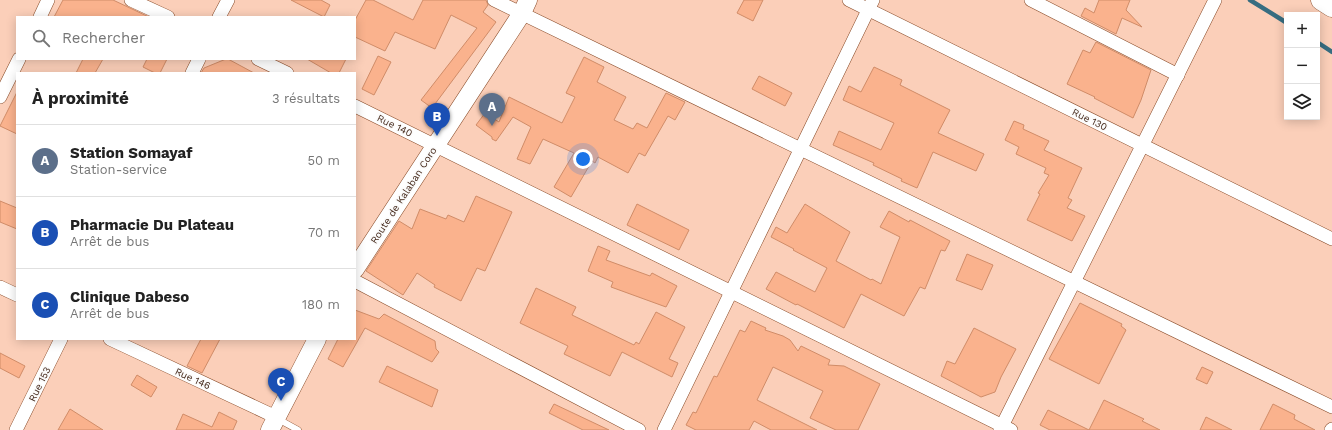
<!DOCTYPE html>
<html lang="fr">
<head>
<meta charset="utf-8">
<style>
	body { margin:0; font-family:"Work Sans",sans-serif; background:#f6f6f6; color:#222 }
	.controls { position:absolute; right:12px; top:12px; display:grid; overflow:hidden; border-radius:0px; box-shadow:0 2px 10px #0003 }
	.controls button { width:36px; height:36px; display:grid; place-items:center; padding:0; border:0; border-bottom:1px solid #e0e0e0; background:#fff; color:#222; font:20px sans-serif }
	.you { position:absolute; left:583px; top:159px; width:14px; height:14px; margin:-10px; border:3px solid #fff; border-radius:50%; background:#1a73e8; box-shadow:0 0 0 6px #1a73e833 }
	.badge { display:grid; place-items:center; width:26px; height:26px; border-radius:50%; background:#db2777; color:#fff; font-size:13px; font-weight:700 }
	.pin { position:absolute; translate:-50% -33px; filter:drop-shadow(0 1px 2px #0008) }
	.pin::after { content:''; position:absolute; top:21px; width:14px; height:12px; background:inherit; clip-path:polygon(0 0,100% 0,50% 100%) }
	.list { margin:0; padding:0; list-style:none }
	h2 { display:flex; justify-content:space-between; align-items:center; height:52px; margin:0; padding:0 16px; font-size:17px }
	h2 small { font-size:13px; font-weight:400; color:#767676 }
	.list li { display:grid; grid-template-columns:26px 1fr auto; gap:12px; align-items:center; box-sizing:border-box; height:72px; padding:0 16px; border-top:1px solid #e0e0e0 }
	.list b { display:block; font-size:15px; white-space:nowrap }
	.list p { margin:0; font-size:13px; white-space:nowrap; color:#767676 }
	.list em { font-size:13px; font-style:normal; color:#767676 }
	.icon { flex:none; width:22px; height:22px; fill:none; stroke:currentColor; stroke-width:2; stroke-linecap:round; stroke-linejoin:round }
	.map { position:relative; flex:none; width:1332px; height:430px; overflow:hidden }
	.search { position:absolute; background:#fff; box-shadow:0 2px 10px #0003; left:16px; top:16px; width:340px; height:44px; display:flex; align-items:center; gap:10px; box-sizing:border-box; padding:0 14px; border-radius:0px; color:#767676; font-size:15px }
	.panel { position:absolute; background:#fff; box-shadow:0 2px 10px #0003; left:16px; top:72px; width:340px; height:268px; border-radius:0px }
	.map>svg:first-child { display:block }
</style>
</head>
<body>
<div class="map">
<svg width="1332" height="430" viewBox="0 0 1332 430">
	<rect width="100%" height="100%" fill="#fbcfb9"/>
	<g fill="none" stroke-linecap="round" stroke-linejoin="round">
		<g stroke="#376d81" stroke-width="4.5">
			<polyline points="1250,0 1287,23"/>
			<polyline points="1317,42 1332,52"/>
		</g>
	</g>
	<g fill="#fab28d" stroke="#d08c68">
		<polygon points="63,0 113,0 149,17 54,17"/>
		<polygon points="291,0 321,0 330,5 324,17"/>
		<polygon points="366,0 373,0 413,20 423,0 486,0 488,5 483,12 496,22 432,108 421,100 477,28 451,15 435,49 395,32 385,51 355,37 355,20"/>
		<polygon points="744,0 763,0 753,21 737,13"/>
		<polygon points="1099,0 1130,0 1126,10 1142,27 1122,18 1116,34 1081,16 1085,8 1094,13"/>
		<polygon points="1096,42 1151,70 1141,100 1133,118 1094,98 1095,97 1067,84 1083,50 1090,53"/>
		<polygon points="378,56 391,62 374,95 362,89"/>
		<polygon points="584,57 604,67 597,82 626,97 614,120 633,129 637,123 647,128 666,93 685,102 675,120 668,116 645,156 639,153 628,173 598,157 595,163 592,161 571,197 554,187 574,153 543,139 530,164 517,159 531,127 513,117 496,141 492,139 492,137 476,125 485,113 499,122 509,97 562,123 575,97 566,93"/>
		<polygon points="83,59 103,59 95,73 76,73"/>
		<polygon points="147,59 167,59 160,73 155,73 143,67"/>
		<polygon points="226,59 228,59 254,73 201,73 204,68"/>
		<polygon points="307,59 346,59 339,73 331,73"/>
		<polygon points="874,67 902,80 900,85 950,110 938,133 984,154 976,171 933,152 917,188 901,181 902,179 873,165 874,163 833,145 839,131 881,150 894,123 843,100 849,86 861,92"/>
		<polygon points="759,76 792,93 785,106 752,89"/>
		<polygon points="17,92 17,134 0,126"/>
		<polygon points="1014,121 1024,125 1023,129 1049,141 1044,150 1082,168 1068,198 1072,200 1067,208 1085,216 1072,241 1027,220 1040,194 1038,193 1049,175 1044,173 1046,168 1016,154 1019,147 1005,140"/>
		<polygon points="476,196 512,212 485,271 477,268 461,301 434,287 435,285 417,273 403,295 366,271 399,221 412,229 420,209 446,219 448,215 464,222"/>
		<polygon points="0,201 17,208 17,229 0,222"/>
		<polygon points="637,204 689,230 679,250 627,225"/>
		<polygon points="805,204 850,232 836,261 871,280 872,279 881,284 900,237 880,227 889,211 909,222 910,220 950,241 945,251 941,250 925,289 920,287 904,316 861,294 844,328 797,304 796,305 766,289 776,272 815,292 827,268 793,250 794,249 771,237 776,227 787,233"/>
		<polygon points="598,246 610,251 606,260 650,276 652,273 677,286 666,307 611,287 613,282 588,271"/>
		<polygon points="967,254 993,265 982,290 956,280"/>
		<polygon points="536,288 576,307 572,315 634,345 636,342 639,344 656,312 685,327 669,359 678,363 672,377 622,352 610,376 564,354 568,346 520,323"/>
		<polygon points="1080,303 1122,324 1121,326 1126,330 1099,384 1049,359"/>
		<polygon points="355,310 379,319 384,314 435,341 436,349 439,352 432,362 365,328 343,367 328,359 338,339 355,339"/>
		<polygon points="751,321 766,328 765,330 783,336 790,340 798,351 801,346 830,360 828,365 844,366 880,384 858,430 836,430 810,418 823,391 773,367 757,400 817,430 771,430 754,421 749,430 696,430 686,425 693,412 696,413 714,376 717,377 740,330 745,332"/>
		<polygon points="974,328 1016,349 1001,377 995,392 981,397 941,376 947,361 955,364"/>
		<polygon points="201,339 220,339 202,373 187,366"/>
		<polygon points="0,353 25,366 19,378 0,368"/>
		<polygon points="387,366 438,390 432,407 379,382"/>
		<polygon points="1202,367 1213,372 1207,384 1196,379"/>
		<polygon points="137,375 157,387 151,397 131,385"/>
		<polygon points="1104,400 1144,419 1142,421 1160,430 1089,430"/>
		<polygon points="554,404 609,430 583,430 549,413"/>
		<polygon points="1273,404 1295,415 1294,419 1315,430 1260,430"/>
		<polygon points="70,409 103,430 58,430"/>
		<polygon points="1048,410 1089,430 1050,430 1040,425"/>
		<polygon points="219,412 237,421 233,430 176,430 183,414 212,427"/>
		<polygon points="1206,417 1232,430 1200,430"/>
	</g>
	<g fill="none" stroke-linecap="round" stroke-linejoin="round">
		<defs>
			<polyline id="service" points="278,419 298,430"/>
			<g id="minor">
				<polyline points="131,0 168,17"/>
				<polyline points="494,0 1332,407"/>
				<polyline points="849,0 1332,239"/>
				<polyline points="1031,0 1178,75"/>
				<polyline points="40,17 48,0"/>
				<polyline points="219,17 228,0"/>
				<polyline points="258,59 287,73"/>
				<polyline points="192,73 199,59"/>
				<polyline points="0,97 19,59"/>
				<polyline points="355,106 1011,430"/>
				<polyline points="355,281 639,430"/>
				<polyline points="0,287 17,295"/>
				<polyline points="110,339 276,417"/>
				<polyline points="16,430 61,339"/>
				<polyline points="664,430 873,0"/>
				<polyline points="1000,430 1215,0"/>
				<polyline points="1331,430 1332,429"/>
			</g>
			<g id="secondary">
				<polyline points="355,269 522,13 528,0"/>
				<polyline points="270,430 317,339"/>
			</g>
			<polyline id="primary" points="1321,0 1332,7"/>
		</defs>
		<use href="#service" stroke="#884a27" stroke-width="7"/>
		<use href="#minor" stroke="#884a27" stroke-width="14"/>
		<use href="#secondary" stroke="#884a27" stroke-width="19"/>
		<use href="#primary" stroke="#884a27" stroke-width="21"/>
		<use href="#service" stroke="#fff" stroke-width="6"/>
		<use href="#minor" stroke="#fff" stroke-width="13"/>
		<use href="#secondary" stroke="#fff" stroke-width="18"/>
		<use href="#primary" stroke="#fff" stroke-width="20"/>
	</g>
	<g text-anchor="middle" stroke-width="3" stroke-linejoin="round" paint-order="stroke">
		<g font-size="10" fill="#44281a" stroke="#fbfbfb">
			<text transform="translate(1090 119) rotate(26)" y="4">Rue 130</text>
			<text transform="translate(395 125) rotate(26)" y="4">Rue 140</text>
			<text transform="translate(403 195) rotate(-57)" y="4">Route de Kalaban Coro</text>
			<text transform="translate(193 378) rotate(25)" y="4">Rue 146</text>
			<text transform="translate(39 384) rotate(-64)" y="4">Rue 153</text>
		</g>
	</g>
</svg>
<div class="controls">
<button>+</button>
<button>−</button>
<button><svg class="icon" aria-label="layers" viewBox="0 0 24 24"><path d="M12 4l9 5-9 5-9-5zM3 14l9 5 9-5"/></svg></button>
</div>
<div class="you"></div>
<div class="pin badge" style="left:492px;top:126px;background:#5c6f8a">A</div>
<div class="pin badge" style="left:437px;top:136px;background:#1a4fb4">B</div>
<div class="pin badge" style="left:281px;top:401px;background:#1a4fb4">C</div>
<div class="search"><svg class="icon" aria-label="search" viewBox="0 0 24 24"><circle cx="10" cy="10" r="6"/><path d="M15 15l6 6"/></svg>Rechercher</div>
<section class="panel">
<h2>À proximité<small>3 résultats</small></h2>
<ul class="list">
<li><span class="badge" style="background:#5c6f8a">A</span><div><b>Station Somayaf</b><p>Station-service</p></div><em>50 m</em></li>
<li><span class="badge" style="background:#1a4fb4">B</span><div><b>Pharmacie Du Plateau</b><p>Arrêt de bus</p></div><em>70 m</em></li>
<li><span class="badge" style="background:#1a4fb4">C</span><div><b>Clinique Dabeso</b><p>Arrêt de bus</p></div><em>180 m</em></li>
</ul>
</section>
</div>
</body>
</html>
